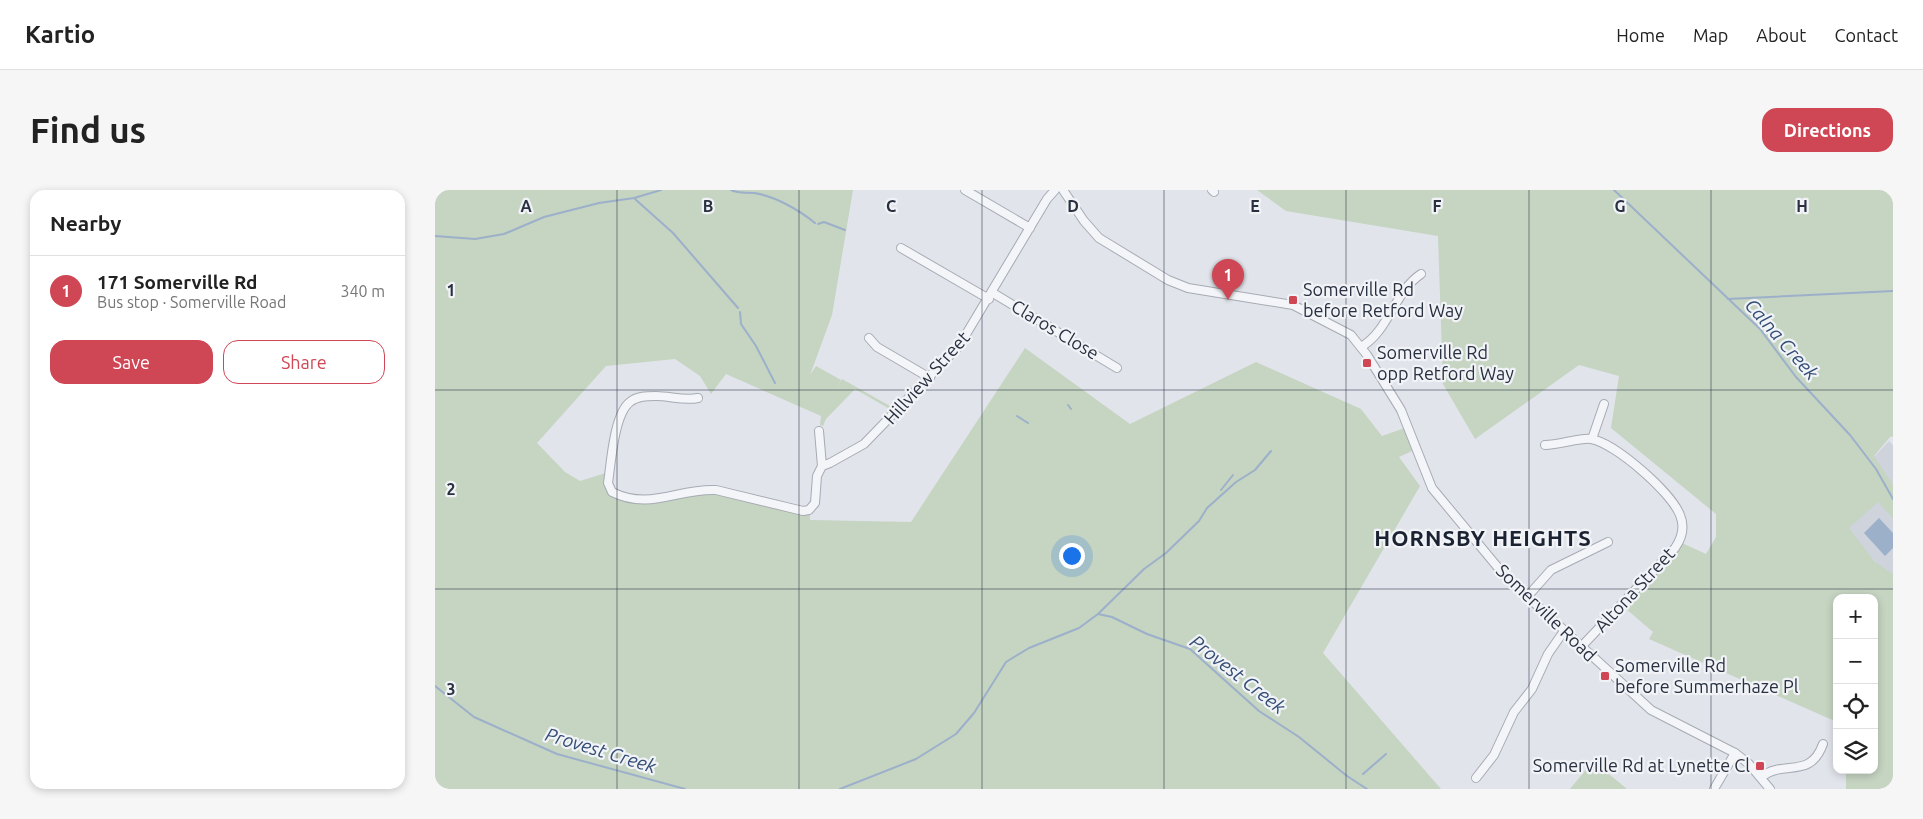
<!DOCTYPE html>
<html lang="en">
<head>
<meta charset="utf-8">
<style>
	body { margin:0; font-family:Ubuntu,sans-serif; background:#f6f6f6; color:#222 }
	.controls { position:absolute; right:15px; bottom:15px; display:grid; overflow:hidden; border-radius:10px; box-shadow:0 2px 8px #0003 }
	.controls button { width:45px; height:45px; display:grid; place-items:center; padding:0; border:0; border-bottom:1px solid #e0e0e0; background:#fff; color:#222; font:25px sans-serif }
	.you { position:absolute; left:636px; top:365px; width:18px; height:18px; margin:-12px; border:4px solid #fff; border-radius:50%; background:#1a73e8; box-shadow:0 0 0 8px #1a73e833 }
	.badge { display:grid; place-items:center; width:32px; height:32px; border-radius:50%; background:#cf4654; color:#fff; font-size:16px; font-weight:700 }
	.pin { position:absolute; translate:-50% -41px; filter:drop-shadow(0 1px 2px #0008) }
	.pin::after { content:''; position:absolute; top:26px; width:18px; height:15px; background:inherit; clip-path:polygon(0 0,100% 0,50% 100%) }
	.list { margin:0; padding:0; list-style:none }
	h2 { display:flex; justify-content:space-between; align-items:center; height:65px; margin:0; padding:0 20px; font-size:21px }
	h2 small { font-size:16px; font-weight:400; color:#767676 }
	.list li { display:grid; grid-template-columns:32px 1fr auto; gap:15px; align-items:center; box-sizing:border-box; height:70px; padding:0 20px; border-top:1px solid #e0e0e0 }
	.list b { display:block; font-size:19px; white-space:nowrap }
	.list p { margin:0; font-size:16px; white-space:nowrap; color:#767676 }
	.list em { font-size:16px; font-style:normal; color:#767676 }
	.actions { display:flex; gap:10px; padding:15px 20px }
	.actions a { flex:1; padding:11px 0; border:1px solid #cf4654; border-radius:15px; text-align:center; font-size:18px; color:#cf4654 }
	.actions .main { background:#cf4654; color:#fff }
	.icon { flex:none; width:28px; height:28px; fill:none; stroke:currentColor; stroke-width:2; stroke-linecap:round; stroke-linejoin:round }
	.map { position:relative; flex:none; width:1458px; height:599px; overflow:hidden; border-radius:15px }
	header { display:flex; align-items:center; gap:30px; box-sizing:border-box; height:70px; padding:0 25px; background:#fff; border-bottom:1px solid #e0e0e0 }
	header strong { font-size:24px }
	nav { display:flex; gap:28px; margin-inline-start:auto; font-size:18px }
	.intro { display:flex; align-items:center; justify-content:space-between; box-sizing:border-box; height:120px; padding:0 30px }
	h1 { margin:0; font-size:35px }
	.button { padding:12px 22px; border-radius:15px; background:#cf4654; color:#fff; font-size:18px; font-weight:700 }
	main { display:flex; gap:30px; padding:0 30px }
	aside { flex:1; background:#fff; border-radius:15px; box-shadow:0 2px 8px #0003 }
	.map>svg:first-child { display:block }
</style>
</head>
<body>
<header>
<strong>Kartio</strong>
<nav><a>Home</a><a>Map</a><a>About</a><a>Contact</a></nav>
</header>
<div class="intro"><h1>Find us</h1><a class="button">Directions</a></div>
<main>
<aside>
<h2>Nearby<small></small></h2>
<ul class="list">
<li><span class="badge">1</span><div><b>171 Somerville Rd</b><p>Bus stop · Somerville Road</p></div><em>340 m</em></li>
</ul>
<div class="actions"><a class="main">Save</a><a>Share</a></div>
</aside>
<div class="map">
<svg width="1458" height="599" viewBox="0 0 1458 599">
	<rect width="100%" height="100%" fill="#e1e4ea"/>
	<polygon fill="#cfd3dc" points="1454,251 1458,255 1458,390 1408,339 1437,269"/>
	<g fill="#c6d4c2">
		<polygon points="0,0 418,0 397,125 375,185 381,176 406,190 399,202 407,189 462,220 460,222 420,199 391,229 388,236 385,235 386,226 291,184 276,204 265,186 240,169 171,176 102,253 130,282 145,291 174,282 176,301 181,308 187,310 218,313 276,301 375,322 375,330 476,332 590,158 695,234 821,172 926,219 947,246 970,238 979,260 964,267 985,296 888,463 1006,599 0,599"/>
		<polygon points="822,0 1458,0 1458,247 1456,246 1439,266 1458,295 1458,328 1443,312 1414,338 1440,372 1458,384 1458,599 1411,599 1411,580 1439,580 1439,408 1402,408 1402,532 1214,449 1218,442 1190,418 1247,353 1271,364 1281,347 1281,324 1176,238 1184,186 1144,175 1040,249 1008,194 1003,46 851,21"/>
		<polygon points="1158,571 1192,599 1135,599"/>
	</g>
	<polygon fill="#9cb0ca" points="1444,328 1458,343 1458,358 1450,366 1429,343"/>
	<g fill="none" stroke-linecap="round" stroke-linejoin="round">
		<g stroke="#9cb0ca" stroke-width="2">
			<path d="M296,0C305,4 310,2 319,3C340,6 364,20 380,33"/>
			<polyline points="1179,0 1325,139 1361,187 1415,245 1441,279 1458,309"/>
			<polyline points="200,9 238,43 303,118"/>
			<polyline points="383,34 389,32 410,40"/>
			<polyline points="0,46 40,49 69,44 109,27 164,13 199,8 226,0"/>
			<polyline points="1293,109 1458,101"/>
			<polyline points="305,122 306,134 321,156 340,193"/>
			<polyline points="633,215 636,219"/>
			<polyline points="582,226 593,233"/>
			<polyline points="786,300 798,285"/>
			<polyline points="663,424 709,379 731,363 764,331 772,318 801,292 820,280 836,261"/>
			<polyline points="0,496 39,527 122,564 250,599"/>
			<polyline points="928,584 951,564"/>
			<polyline points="405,599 481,569 521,544 539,523 571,472 594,458 644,438 663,424 677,427 712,444 755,459 824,521 864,547 912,586 932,599"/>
		</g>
		<defs>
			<g id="minor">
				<polyline points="530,0 595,38"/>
				<polyline points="628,0 649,31 664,48 733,90 753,98 858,115 916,145 932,165 966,220 997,298 1070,386 1216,520 1300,563 1314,574 1335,599"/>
				<polyline points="777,0 779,2"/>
				<polyline points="466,58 554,109"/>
				<polyline points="558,103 682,178"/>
				<polyline points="434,148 442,157 495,188"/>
				<path d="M926,157C954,141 959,102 986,84"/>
				<path d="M263,208C249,211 235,206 221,206C212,206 202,206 195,212C179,224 176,273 173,293L177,302C215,321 243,298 281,300L368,321L374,320L380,313L382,286L387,276L384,241"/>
				<polyline points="1157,249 1169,214"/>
				<path d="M1110,255C1124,255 1147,247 1156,249C1180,253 1236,302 1245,325C1250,337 1247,348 1240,358L1146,457"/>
				<polyline points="387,276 395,273 429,254 524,156 612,9 620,0"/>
				<polyline points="1092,407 1116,380 1173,352"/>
				<path d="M1326,587C1349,569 1375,590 1388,554"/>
				<polyline points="1041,588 1059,565 1079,522 1097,499 1113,464 1129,441"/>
				<polyline points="1279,599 1300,563"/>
			</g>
		</defs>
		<use href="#minor" stroke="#a6abb4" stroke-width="10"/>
		<use href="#minor" stroke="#f4f5f8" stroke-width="8"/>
	</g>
	<path fill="none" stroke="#293141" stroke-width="1" stroke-opacity="0.55" d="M182,0V599M364,0V599M547,0V599M729,0V599M911,0V599M1094,0V599M1276,0V599M0,200H1458M0,399H1458"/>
	<g fill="#cf4654" stroke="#f1f3f7" stroke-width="2">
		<rect x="853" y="105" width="10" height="10" rx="2.5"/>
		<rect x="927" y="168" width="10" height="10" rx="2.5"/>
		<rect x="1165" y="481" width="10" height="10" rx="2.5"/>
		<rect x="1320" y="571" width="10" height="10" rx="2.5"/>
	</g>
	<g text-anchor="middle" stroke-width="4.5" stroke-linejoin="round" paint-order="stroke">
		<g font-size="18" fill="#293141" stroke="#f1f3f7" text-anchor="start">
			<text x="868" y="106">Somerville Rd<tspan x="868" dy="21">before Retford Way</tspan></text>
			<text x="942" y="169">Somerville Rd<tspan x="942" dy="21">opp Retford Way</tspan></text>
			<text x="1180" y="482">Somerville Rd<tspan x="1180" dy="21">before Summerhaze Pl</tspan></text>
			<text x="1315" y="582" text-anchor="end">Somerville Rd at Lynette Cl</text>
		</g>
		<g font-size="18" fill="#293141" stroke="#f1f3f7">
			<text transform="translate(620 140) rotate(31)" y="6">Claros Close</text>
			<text transform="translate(492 188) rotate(-48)" y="6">Hillview Street</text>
			<text transform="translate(1200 400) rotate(-47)" y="6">Altona Street</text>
			<text transform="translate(1111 423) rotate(44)" y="6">Somerville Road</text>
		</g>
		<g font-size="19" font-style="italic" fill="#334e76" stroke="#f1f3f7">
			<text transform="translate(1347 149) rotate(49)" y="7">Calna Creek</text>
			<text transform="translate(803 484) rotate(38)" y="7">Provest Creek</text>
			<text transform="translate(166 560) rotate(17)" y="7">Provest Creek</text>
		</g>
		<g font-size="22" font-weight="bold" letter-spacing="1" fill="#1b2232" stroke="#f1f3f7">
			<text x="1048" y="356">HORNSBY HEIGHTS</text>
		</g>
	</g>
	<g font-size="16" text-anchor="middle" font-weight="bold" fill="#293141" stroke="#f1f3f7" stroke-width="4.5" stroke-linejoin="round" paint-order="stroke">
		<text x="91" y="22">A</text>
		<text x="273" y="22">B</text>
		<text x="456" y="22">C</text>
		<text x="638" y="22">D</text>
		<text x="820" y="22">E</text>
		<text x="1002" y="22">F</text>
		<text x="1185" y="22">G</text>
		<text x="1367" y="22">H</text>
		<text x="16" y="106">1</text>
		<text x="16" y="305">2</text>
		<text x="16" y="505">3</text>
	</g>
</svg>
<div class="controls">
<button>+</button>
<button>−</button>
<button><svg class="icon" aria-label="locate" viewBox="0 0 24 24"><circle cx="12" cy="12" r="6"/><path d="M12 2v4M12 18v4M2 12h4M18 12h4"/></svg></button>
<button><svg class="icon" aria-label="layers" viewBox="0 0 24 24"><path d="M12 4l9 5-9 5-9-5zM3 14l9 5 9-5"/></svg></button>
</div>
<div class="you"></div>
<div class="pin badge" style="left:793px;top:110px">1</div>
</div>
</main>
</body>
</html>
